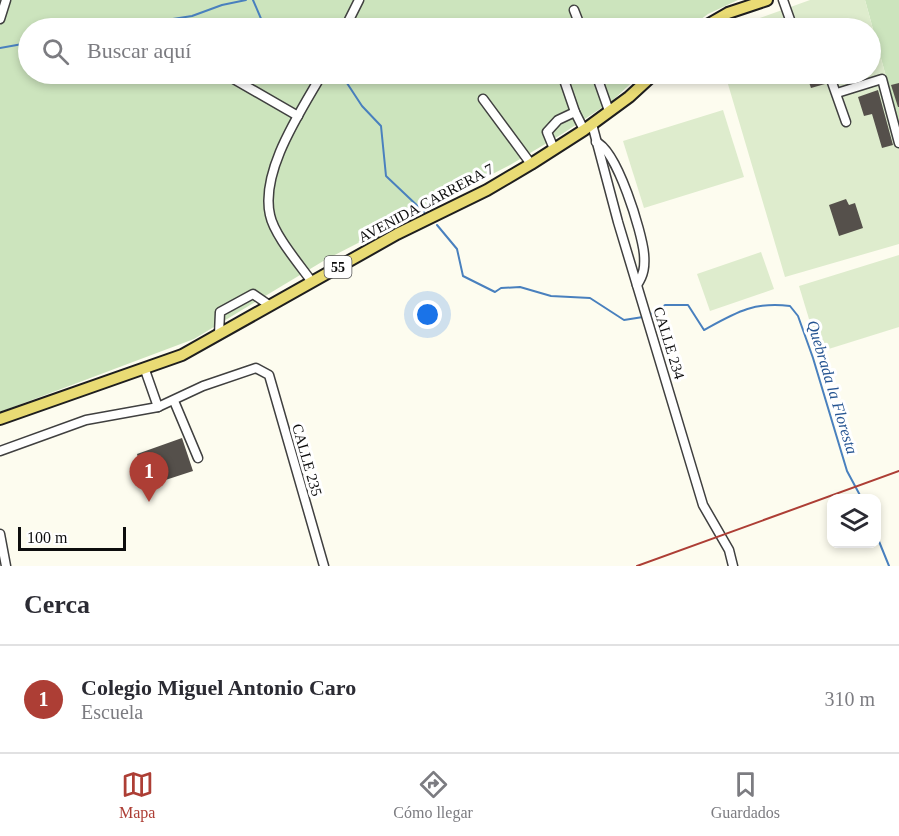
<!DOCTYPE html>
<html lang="es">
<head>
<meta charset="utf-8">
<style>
	body { margin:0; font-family:Georgia,serif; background:#f7f7f7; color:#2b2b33 }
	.controls { position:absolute; right:18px; bottom:18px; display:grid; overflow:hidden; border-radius:12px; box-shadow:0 3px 9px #0003 }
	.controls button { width:54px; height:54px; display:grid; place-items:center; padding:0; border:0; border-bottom:2px solid #e1e1e2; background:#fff; color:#2b2b33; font:30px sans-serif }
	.scale { position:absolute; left:18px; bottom:15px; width:108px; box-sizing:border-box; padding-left:6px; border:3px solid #0d0d0d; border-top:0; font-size:16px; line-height:21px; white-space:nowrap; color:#0d0d0d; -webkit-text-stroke:4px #fff; paint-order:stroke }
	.you { position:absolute; left:428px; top:315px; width:21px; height:21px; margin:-15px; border:4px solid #fff; border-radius:50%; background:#1a73e8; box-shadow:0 0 0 9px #1a73e833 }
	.badge { display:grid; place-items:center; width:39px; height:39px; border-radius:50%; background:#ad3e35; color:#fff; font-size:20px; font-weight:700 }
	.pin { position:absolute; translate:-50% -50px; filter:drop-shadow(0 2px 3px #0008) }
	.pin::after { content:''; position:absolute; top:32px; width:21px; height:18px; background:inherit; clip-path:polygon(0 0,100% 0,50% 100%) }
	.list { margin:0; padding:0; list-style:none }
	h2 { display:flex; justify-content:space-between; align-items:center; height:78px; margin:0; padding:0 24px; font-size:26px }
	h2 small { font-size:20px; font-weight:400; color:#7c7c81 }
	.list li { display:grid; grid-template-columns:39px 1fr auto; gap:18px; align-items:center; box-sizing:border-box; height:108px; padding:0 24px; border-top:2px solid #e1e1e2 }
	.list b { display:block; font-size:22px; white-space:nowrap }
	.list p { margin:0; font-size:20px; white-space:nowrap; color:#7c7c81 }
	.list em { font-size:20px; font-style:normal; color:#7c7c81 }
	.icon { flex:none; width:33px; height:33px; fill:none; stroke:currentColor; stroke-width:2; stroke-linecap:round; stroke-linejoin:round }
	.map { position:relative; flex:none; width:899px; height:566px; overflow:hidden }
	.search { position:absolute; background:#fff; box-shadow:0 3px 9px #0003; left:18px; right:18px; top:18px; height:66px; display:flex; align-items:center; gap:15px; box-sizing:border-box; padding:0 21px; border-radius:33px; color:#7c7c81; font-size:22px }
	.sheet { height:186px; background:#fff }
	nav { display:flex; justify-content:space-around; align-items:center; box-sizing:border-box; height:84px; border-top:2px solid #e1e1e2; background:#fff; font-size:16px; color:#7c7c81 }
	nav a { display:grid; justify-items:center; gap:3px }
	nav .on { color:#ad3e35 }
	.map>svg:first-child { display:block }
</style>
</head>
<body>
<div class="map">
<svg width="899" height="566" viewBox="0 0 899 566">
	<rect width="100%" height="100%" fill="#fdfcef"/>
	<g fill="#cce4bd">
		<polygon points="0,0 738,0 708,14 689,28 28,28 28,74 641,74 612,101 562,134 510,165 325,260 194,339 0,412"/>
		<polygon points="865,0 899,0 899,124"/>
	</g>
	<g fill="#deeccd">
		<polygon points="810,0 865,0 899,124 899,244 785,277 725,74 870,74 870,28 732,28"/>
		<polygon points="723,110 744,177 644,208 623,141"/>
		<polygon points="761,252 774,289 710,311 697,274"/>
		<polygon points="899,255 899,327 819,352 799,286"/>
	</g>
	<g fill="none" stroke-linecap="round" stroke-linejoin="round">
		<g stroke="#4980be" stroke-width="2">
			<polyline points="253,0 265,28"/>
			<polyline points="115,28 192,16 222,5 246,0"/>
			<polyline points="0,48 28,43"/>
			<polyline points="341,74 362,106 381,126 386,176 424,212"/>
			<polyline points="437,225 457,249 463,276 495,292 501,288 520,287 551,296 590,298 624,320 643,317"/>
			<path d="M648,316L665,305H688L704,330C735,313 754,301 790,306L798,316L813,358L847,471L862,499"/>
			<polyline points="876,534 889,566"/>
		</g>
	</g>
	<g fill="#55504b">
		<polygon points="806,74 822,74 825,84 811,88"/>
		<polygon points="899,83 899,107 898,107 891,85"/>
		<polygon points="878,90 893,145 882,148 872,114 864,116 858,97"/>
		<polygon points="846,199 849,205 855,203 863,228 839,236 829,205"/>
		<polygon points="182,438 193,471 147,486 137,454"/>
	</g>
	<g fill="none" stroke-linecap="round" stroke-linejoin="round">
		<defs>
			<g id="minor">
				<polyline points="783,0 793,28"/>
				<polyline points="574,10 581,28"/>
				<polyline points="0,19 6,0"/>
				<polyline points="345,28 359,0"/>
				<polyline points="225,74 298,116"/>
				<polyline points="562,74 575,112"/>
				<polyline points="596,74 609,111"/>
				<polyline points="829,74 846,122"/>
				<polyline points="837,93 882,79 899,143"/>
				<polyline points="483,99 531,164"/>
				<polyline points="592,124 618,222 703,505 729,550 733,566"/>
				<path d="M596,142C617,150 642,232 644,254C645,266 644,275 637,285"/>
				<polyline points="554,149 547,132 558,120 575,112 584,130"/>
				<path d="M312,282C300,265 274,235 270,215C260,171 301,111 322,74"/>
				<polyline points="219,334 220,312 253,294 269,305"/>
				<polyline points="145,370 158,407 203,386 256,368 269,375 324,566"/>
				<polyline points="174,401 198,458"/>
				<polyline points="0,451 86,420 158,407"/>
				<polyline points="0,534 6,566"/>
			</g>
			<g id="major">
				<polyline points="702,28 728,13 767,0"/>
				<polyline points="0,419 182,355 397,234 487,190 531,164 584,130 629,97 654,74"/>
			</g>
		</defs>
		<use href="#minor" stroke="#404040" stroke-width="11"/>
		<use href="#major" stroke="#1e1e1e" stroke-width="14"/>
		<use href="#minor" stroke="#fff" stroke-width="8"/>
		<use href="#major" stroke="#e9db74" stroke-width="10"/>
		<polyline stroke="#ad3e35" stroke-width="2" points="637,566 899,471"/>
	</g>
	<g text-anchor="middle" stroke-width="6" stroke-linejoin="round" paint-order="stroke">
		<rect fill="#fff" stroke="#565656" stroke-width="1.5" x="324.5" y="256" width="27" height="22" rx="4.5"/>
		<g font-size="14" font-weight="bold" fill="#0d0d0d">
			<text x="338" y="272">55</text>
		</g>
		<g font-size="15" fill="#0d0d0d" stroke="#fff">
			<text transform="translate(426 203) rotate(-28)" y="5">AVENIDA CARRERA 7</text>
			<text transform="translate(669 343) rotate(73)" y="5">CALLE 234</text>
			<text transform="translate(307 460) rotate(74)" y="5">CALLE 235</text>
		</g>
		<g font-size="16" font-style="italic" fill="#255491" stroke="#fff">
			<text transform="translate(833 387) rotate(73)" y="6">Quebrada la Floresta</text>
		</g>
	</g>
</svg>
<div class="controls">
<button><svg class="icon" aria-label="layers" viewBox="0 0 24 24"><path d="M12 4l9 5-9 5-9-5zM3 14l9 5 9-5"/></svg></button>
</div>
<div class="scale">100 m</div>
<div class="you"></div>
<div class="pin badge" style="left:149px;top:502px">1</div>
<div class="search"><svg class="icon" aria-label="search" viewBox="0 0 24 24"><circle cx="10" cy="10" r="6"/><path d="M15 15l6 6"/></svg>Buscar aquí</div>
</div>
<section class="sheet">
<h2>Cerca<small></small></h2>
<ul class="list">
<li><span class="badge">1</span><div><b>Colegio Miguel Antonio Caro</b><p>Escuela</p></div><em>310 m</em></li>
</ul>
</section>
<nav>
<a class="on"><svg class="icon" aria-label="map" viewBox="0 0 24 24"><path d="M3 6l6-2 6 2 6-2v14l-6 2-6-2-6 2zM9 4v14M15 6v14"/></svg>Mapa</a>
<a><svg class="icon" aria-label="directions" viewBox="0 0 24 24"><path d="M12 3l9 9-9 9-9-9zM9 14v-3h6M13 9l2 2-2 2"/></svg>Cómo llegar</a>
<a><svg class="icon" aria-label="saved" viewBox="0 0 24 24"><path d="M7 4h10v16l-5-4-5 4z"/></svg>Guardados</a>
</nav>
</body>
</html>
